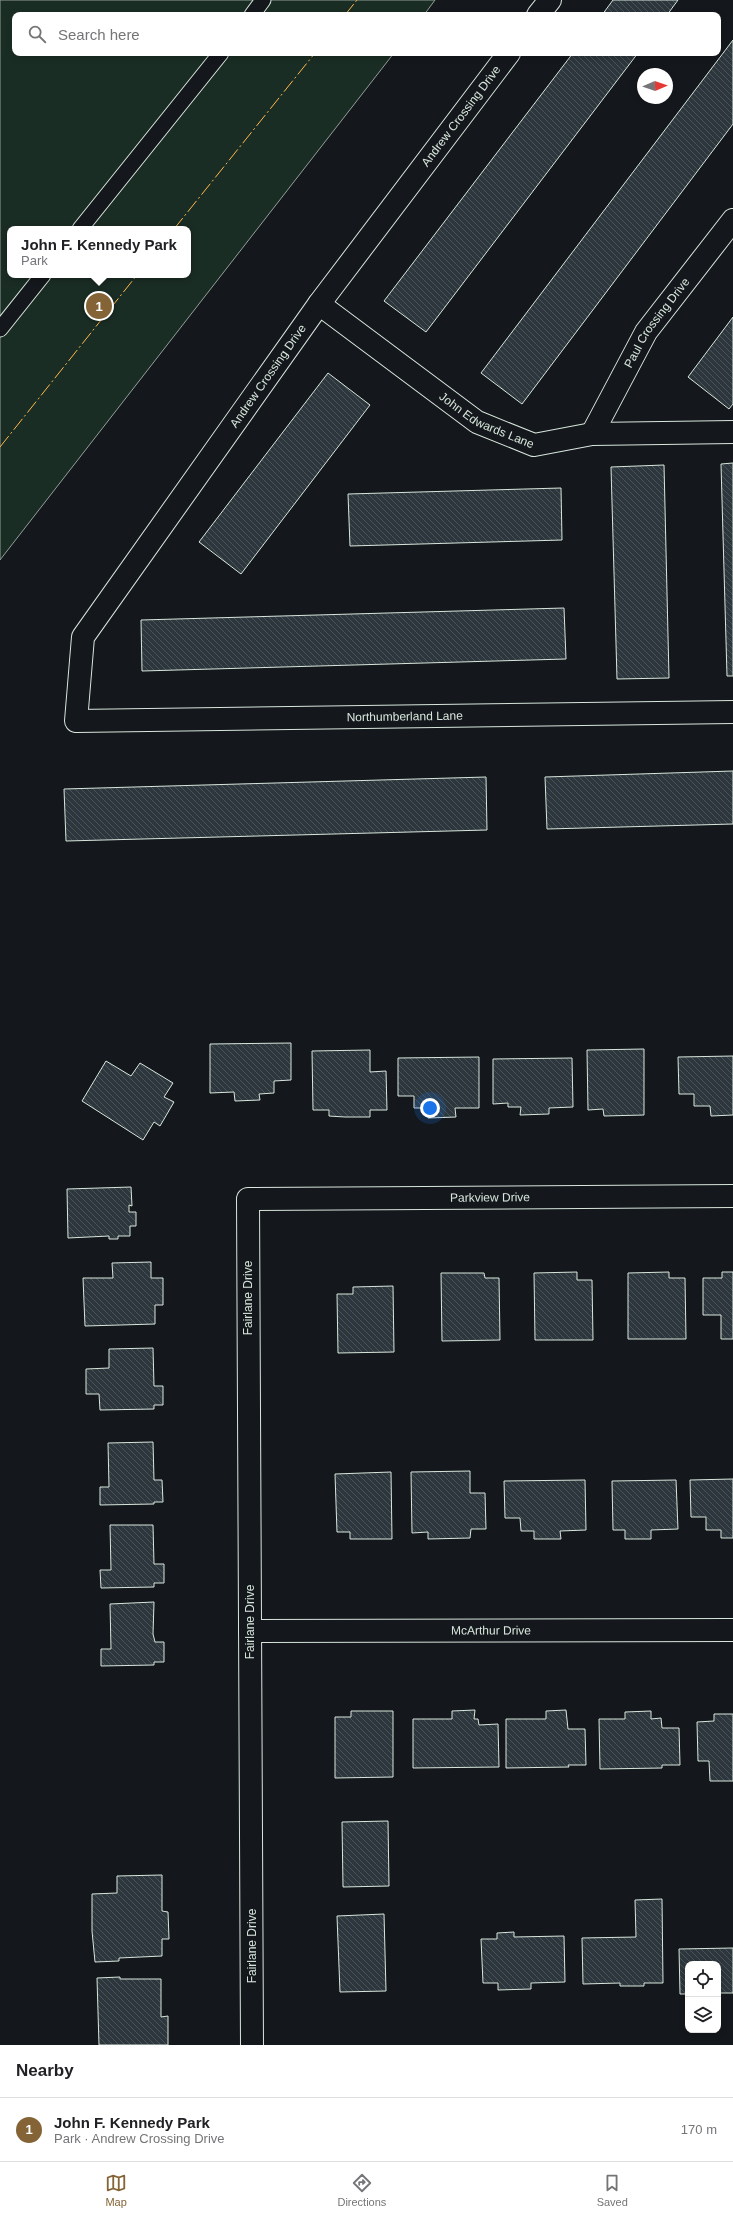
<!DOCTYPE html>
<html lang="en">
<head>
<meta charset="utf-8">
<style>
	body { margin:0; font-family:Arial,sans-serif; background:#f6f6f6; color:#202124 }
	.controls { position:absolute; right:12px; bottom:12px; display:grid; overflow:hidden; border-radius:8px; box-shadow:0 2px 6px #0003 }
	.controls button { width:36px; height:36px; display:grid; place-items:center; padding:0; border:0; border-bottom:1px solid #e0e0e0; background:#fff; color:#202124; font:20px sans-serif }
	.compass { position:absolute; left:637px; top:68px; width:36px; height:36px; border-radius:50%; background:#fff; box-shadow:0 2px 6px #0003; rotate:88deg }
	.you { position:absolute; left:430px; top:1108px; width:14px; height:14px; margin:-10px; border:3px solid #fff; border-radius:50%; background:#1a73e8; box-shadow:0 0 0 6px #1a73e833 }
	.badge { display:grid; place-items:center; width:26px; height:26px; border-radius:50%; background:#846436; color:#fff; font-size:13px; font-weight:700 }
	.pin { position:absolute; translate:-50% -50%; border:2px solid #fff; box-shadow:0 1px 4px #0006 }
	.popup { position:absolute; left:7px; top:226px; width:184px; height:52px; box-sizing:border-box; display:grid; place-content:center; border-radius:8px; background:#fff; filter:drop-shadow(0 1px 3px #0005); font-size:13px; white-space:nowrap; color:#757577 }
	.popup b { font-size:15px; color:#202124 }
	.popup::after { content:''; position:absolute; left:50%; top:100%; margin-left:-8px; border:8px solid transparent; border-top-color:#fff }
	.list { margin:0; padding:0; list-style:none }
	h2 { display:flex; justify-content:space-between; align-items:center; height:52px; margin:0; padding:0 16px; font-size:17px }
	h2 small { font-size:13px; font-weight:400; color:#757577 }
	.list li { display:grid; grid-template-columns:26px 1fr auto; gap:12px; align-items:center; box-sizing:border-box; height:64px; padding:0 16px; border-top:1px solid #e0e0e0 }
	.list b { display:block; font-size:15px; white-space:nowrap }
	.list p { margin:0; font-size:13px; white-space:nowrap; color:#757577 }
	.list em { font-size:13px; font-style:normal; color:#757577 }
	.icon { flex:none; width:22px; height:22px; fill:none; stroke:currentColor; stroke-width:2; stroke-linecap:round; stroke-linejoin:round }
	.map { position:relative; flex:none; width:733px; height:2045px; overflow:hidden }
	.search { position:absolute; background:#fff; box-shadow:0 2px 6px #0003; left:12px; right:12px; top:12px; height:44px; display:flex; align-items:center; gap:10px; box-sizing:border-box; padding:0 14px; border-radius:8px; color:#757577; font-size:15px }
	.sheet { height:116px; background:#fff }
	nav { display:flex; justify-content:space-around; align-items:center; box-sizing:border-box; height:56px; border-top:1px solid #e0e0e0; background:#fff; font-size:11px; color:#757577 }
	nav a { display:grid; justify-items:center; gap:2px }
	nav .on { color:#846436 }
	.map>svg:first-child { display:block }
</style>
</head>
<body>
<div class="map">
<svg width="733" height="2045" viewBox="0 0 733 2045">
	<defs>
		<pattern id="building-back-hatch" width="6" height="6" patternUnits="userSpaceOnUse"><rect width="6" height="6" fill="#2c363c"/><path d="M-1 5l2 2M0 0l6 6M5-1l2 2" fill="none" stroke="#4a5358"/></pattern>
	</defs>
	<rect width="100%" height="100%" fill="#14181c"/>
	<path fill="#1a2d24" stroke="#939e99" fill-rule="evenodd" d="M0,0H435L424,15H15V53H394L0,560ZM10,229H188V275H10Z"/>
	<g fill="url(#building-back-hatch)" stroke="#d8e6dc">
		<polygon points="613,0 678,0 667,15 602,15"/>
		<polygon points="733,40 733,124 522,404 481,373"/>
		<polygon points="573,53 638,53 426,332 384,301"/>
		<polygon points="733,317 733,404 729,409 688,377"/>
		<polygon points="328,373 370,405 241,574 199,542"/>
		<polygon points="733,463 733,676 727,676 721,464"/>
		<polygon points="664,465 669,678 617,679 611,467"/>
		<polygon points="561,488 562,540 350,546 348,494"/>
		<polygon points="564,608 566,659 142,671 141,620"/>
		<polygon points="733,771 733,824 547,829 545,777"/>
		<polygon points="486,777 487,830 66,841 64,789"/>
		<polygon points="291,1043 291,1080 274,1081 274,1093 259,1094 260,1100 235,1101 234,1092 210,1093 210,1044"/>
		<polygon points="644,1049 644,1115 604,1116 603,1109 588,1110 587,1050"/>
		<polygon points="370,1050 370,1072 386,1071 387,1110 370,1110 370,1117 345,1117 329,1116 329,1110 313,1110 312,1051"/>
		<polygon points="733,1056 733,1115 711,1116 710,1106 694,1106 694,1094 679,1094 678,1057"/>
		<polygon points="479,1057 479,1108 455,1108 456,1117 428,1118 428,1108 414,1108 414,1096 398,1096 398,1058"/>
		<polygon points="572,1058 573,1107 549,1108 549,1114 520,1115 521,1107 508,1107 508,1103 493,1104 493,1059"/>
		<polygon points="106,1061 131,1076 140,1063 173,1083 164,1097 174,1102 160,1126 154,1122 143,1140 82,1101"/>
		<polygon points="131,1187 132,1206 129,1205 129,1212 136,1212 136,1226 130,1226 130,1236 118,1236 118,1239 109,1239 109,1236 68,1238 67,1189"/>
		<polygon points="151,1262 151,1278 163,1278 163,1305 155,1305 155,1324 85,1326 83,1278 113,1278 112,1263"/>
		<polygon points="577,1272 577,1280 592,1280 593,1340 535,1340 534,1273"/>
		<polygon points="669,1272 669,1278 685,1278 686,1339 628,1339 628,1273"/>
		<polygon points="722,1272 733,1272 733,1339 721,1339 721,1315 703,1315 703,1278 722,1278"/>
		<polygon points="441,1273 484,1273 485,1278 499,1278 500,1340 442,1341"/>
		<polygon points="393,1286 394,1352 338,1353 337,1294 353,1294 353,1287"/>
		<polygon points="153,1348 154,1386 163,1386 163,1405 154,1405 154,1409 100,1410 99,1394 86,1394 86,1369 109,1368 109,1349"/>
		<polygon points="153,1442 154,1480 162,1480 163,1502 154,1502 154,1504 100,1505 100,1487 109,1487 108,1443"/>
		<polygon points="470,1471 470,1493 485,1493 486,1529 471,1529 470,1538 428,1539 428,1532 412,1533 411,1472"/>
		<polygon points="391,1472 392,1539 350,1539 350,1532 337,1532 335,1474"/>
		<polygon points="733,1479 733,1538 721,1538 721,1530 706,1530 706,1517 691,1517 690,1480"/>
		<polygon points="585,1480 586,1530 560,1531 561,1539 534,1539 534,1531 521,1531 520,1518 505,1518 504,1481"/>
		<polygon points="676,1480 678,1529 651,1530 651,1539 625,1539 625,1530 613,1530 612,1481"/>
		<polygon points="110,1525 153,1525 154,1564 164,1564 164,1583 154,1583 154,1587 101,1588 100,1570 111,1570"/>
		<polygon points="154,1602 153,1634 155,1642 164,1642 164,1662 154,1662 154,1665 101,1666 101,1649 111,1649 110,1604"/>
		<polygon points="475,1710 474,1719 478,1719 479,1725 498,1724 499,1767 413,1768 413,1719 452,1719 452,1711"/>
		<polygon points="566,1710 568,1729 585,1729 586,1765 568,1765 569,1767 506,1768 506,1719 546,1719 546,1711"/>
		<polygon points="351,1711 393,1711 393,1777 335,1778 335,1717 351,1717"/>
		<polygon points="651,1711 651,1719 661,1718 662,1728 679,1728 680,1765 662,1765 662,1768 600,1769 599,1719 625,1719 625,1712"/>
		<polygon points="714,1714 733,1714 733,1781 710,1781 709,1761 698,1761 697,1722 714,1721"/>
		<polygon points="388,1821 389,1886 343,1887 342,1822"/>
		<polygon points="162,1875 162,1911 168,1912 169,1939 162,1939 162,1956 119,1958 119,1961 95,1962 92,1931 92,1894 117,1893 117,1876"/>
		<polygon points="662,1899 663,1983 644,1983 644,1986 620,1986 620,1983 583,1984 582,1938 636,1937 635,1900"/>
		<polygon points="384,1914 386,1991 340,1992 337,1916"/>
		<polygon points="514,1932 514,1937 564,1936 565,1982 531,1983 531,1989 498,1990 498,1983 483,1983 481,1939 497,1939 497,1933"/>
		<polygon points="733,1948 733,1993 718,1993 718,1964 688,1964 688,1994 680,1994 679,1949"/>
		<polygon points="120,1977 120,1979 161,1979 161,2017 168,2016 168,2045 99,2045 97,1978"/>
	</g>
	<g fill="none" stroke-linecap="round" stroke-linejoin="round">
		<defs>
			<g id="service">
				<polyline points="252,15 263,0"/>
				<polyline points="80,229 221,53"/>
				<polyline points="0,329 43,275"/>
			</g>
			<g id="minor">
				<polyline points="538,15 550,0"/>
				<path id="s1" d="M509,53L319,304L83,637L76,721L733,712"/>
				<path id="s2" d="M319,304L477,422L534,445L592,434L733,432"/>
				<path id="s3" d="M592,434L646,332L733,220"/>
				<path id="s4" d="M250,1631L733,1630"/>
				<path id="s5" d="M252,2045L248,1199L733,1196"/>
			</g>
		</defs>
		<use href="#service" stroke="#d8e6dc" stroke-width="17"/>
		<use href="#minor" stroke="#d8e6dc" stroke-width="24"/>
		<use href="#service" stroke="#14181c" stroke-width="15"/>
		<use href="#minor" stroke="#14181c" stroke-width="22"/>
		<g stroke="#ffb74d" stroke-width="1" stroke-dasharray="14 3 2 3" stroke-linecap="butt">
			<polyline points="345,15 357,0"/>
			<polyline points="174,229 315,53"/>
			<polyline points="0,447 137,275"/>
		</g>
	</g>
	<g text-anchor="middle" stroke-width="3" stroke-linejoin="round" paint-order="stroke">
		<g font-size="12" fill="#d8e6dc" stroke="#14181c">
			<text transform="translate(461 116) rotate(-53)" y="4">Andrew Crossing Drive</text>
			<text dy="4" stroke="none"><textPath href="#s3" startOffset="129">Paul Crossing Drive</textPath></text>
			<text transform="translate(268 376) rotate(-55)" y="4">Andrew Crossing Drive</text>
			<text dy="4" stroke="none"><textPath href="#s2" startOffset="205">John Edwards Lane</textPath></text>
			<text dy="4" stroke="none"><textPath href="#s1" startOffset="1136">Northumberland Lane</textPath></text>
			<text dy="4" stroke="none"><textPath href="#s5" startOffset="1088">Parkview Drive</textPath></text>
			<text transform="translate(248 1298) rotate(-90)" y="4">Fairlane Drive</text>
			<text transform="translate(250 1622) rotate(-90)" y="4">Fairlane Drive</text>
			<text dy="4" stroke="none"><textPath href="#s4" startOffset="241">McArthur Drive</textPath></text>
			<text transform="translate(252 1946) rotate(-90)" y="4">Fairlane Drive</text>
		</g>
	</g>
</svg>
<div class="controls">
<button><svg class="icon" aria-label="locate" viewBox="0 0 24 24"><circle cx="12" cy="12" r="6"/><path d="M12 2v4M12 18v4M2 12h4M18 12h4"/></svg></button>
<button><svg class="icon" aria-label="layers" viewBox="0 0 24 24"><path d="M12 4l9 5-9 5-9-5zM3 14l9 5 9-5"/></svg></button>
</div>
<svg class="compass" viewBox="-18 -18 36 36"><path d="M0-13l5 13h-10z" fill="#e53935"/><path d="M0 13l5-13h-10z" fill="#757577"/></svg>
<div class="you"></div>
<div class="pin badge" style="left:99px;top:306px">1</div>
<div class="popup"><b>John F. Kennedy Park</b>Park</div>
<div class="search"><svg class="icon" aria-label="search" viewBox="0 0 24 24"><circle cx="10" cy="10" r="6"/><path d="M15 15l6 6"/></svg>Search here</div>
</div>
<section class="sheet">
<h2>Nearby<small></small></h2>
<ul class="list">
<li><span class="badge">1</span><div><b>John F. Kennedy Park</b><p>Park · Andrew Crossing Drive</p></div><em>170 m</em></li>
</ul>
</section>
<nav>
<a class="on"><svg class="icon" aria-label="map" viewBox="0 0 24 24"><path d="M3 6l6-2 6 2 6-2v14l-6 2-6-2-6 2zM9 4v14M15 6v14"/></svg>Map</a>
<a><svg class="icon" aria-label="directions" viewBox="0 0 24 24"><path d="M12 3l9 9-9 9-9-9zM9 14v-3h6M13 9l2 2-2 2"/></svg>Directions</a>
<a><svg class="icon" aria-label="saved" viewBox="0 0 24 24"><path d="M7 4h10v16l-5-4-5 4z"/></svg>Saved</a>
</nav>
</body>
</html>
